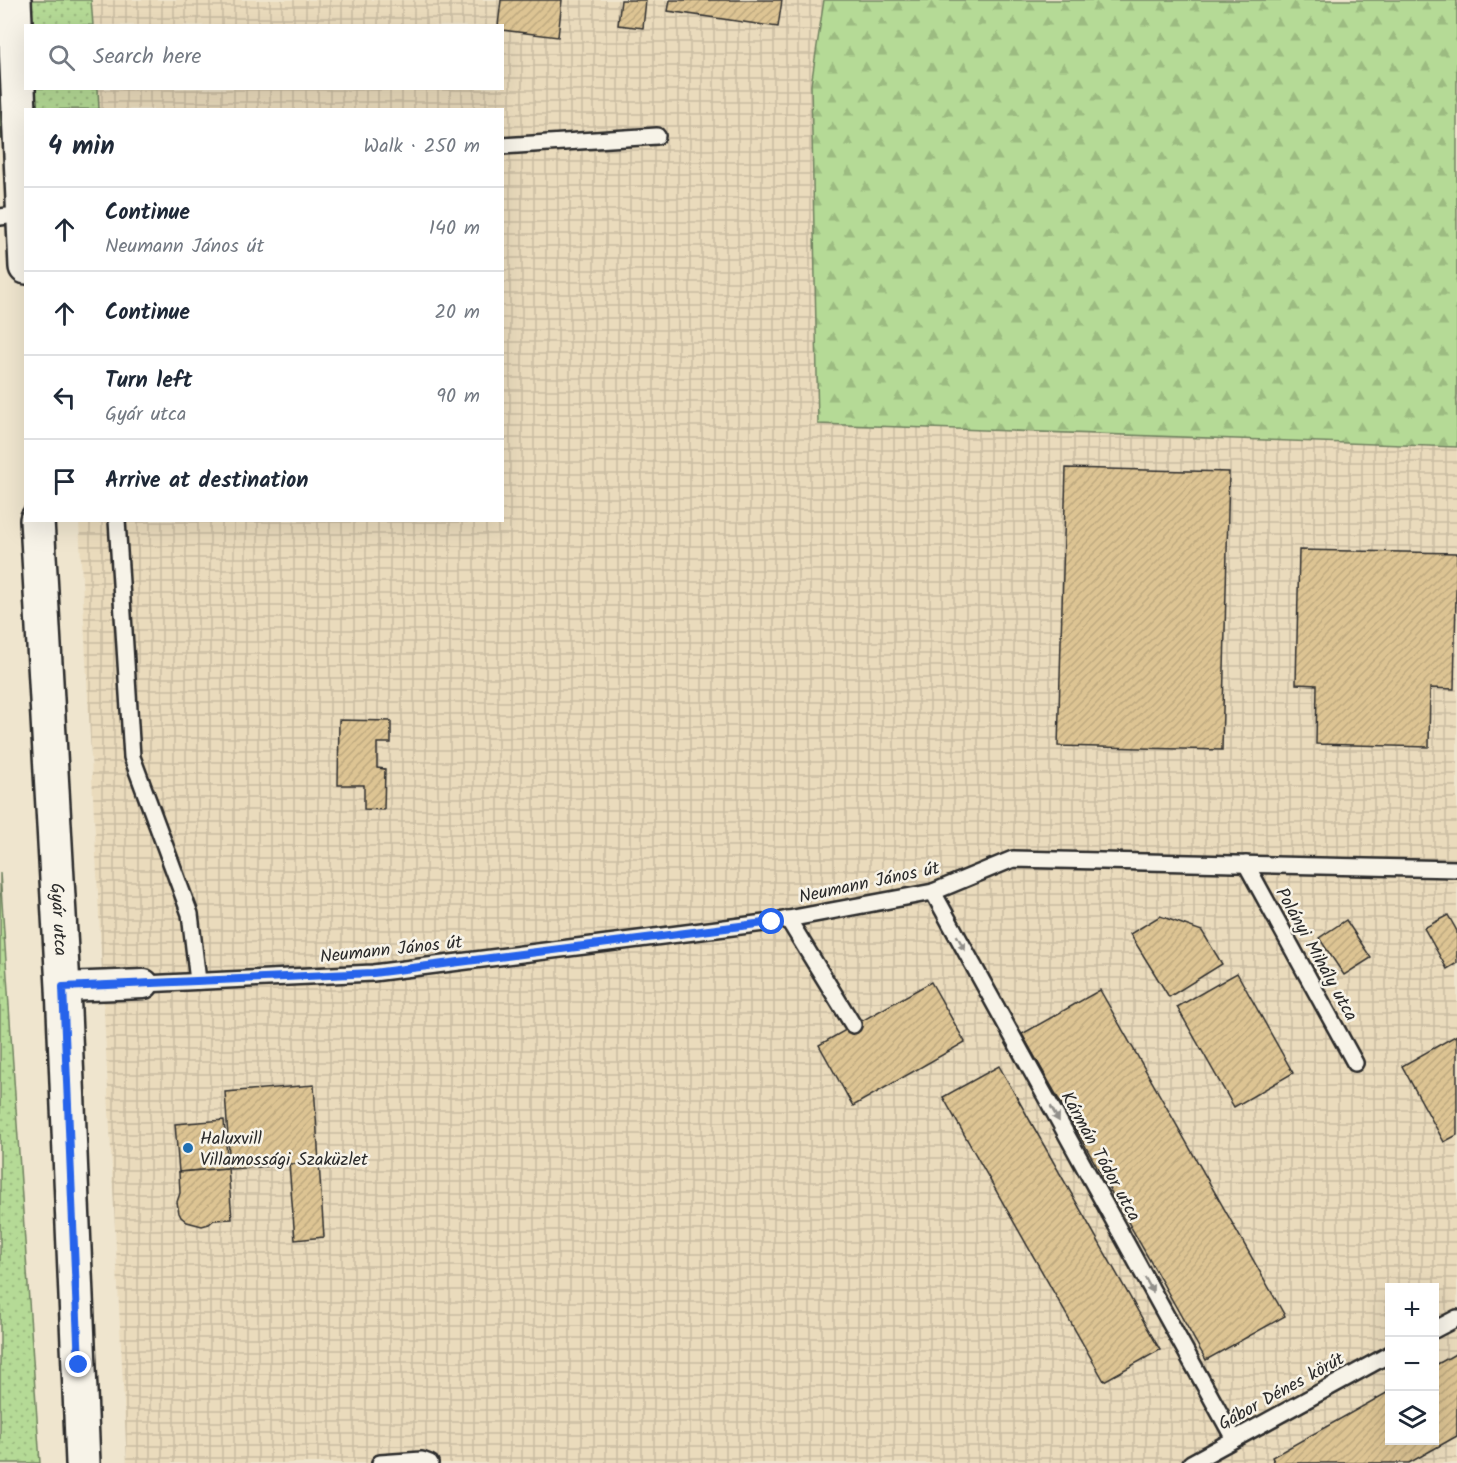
<!DOCTYPE html>
<html lang="en">
<head>
<meta charset="utf-8">
<style>
	body { margin:0; font-family:Kalam,sans-serif; background:#f2f2f3; color:#1f2937 }
	.controls { position:absolute; right:18px; bottom:18px; display:grid; overflow:hidden; border-radius:0px; box-shadow:0 6px 24px #0002 }
	.controls button { width:54px; height:54px; display:grid; place-items:center; padding:0; border:0; border-bottom:2px solid #e0e1e3; background:#fff; color:#1f2937; font:30px sans-serif }
	.stop { position:absolute; width:18px; height:18px; margin:-14px; border:4px solid #2563eb; border-radius:50%; background:#fff }
	.stop.end { background:#2563eb; border-color:#fff; box-shadow:0 2px 6px #0008 }
	.list { margin:0; padding:0; list-style:none }
	h2 { display:flex; justify-content:space-between; align-items:center; height:78px; margin:0; padding:0 24px; font-size:26px }
	h2 small { font-size:20px; font-weight:400; color:#747a83 }
	.list li { display:grid; grid-template-columns:39px 1fr auto; gap:18px; align-items:center; box-sizing:border-box; height:84px; padding:0 24px; border-top:2px solid #e0e1e3 }
	.list b { display:block; font-size:22px; white-space:nowrap }
	.list p { margin:0; font-size:20px; white-space:nowrap; color:#747a83 }
	.list em { font-size:20px; font-style:normal; color:#747a83 }
	.icon { flex:none; width:33px; height:33px; fill:none; stroke:currentColor; stroke-width:2; stroke-linecap:round; stroke-linejoin:round }
	.map { position:relative; flex:none; width:1457px; height:1463px; overflow:hidden }
	.search { position:absolute; background:#fff; box-shadow:0 6px 24px #0002; left:24px; top:24px; width:480px; height:66px; display:flex; align-items:center; gap:15px; box-sizing:border-box; padding:0 21px; border-radius:0px; color:#747a83; font-size:22px }
	.panel { position:absolute; background:#fff; box-shadow:0 6px 24px #0002; left:24px; top:108px; width:480px; height:414px; border-radius:0px }
	.map>svg:first-child { display:block }
</style>
</head>
<body>
<div class="map">
<svg width="1457" height="1463" viewBox="0 0 1457 1463">
	<defs>
		<pattern id="industrial-grid" width="8" height="8" patternUnits="userSpaceOnUse" patternTransform="scale(1.5)"><rect width="8" height="8" fill="#eadbbc"/><path d="M0 4h8M4 0v8" fill="none" stroke="#c9bca2"/></pattern>
		<pattern id="grass-dots" width="8" height="8" patternUnits="userSpaceOnUse" patternTransform="scale(1.5)"><rect width="8" height="8" fill="#b5da96"/><path d="M2 2h.1M6 6h.1" fill="none" stroke="#9cbb81" stroke-width="1.8" stroke-linecap="round"/></pattern>
		<pattern id="forest-firs" width="22" height="20" patternUnits="userSpaceOnUse" patternTransform="scale(1.5)"><rect width="22" height="20" fill="#b5da96"/><path d="M5 1l3.5 6h-7zM16 11l3.5 6h-7z" fill="#9cbb81"/></pattern>
		<pattern id="building-hatch" width="6" height="6" patternUnits="userSpaceOnUse" patternTransform="scale(1.5)"><rect width="6" height="6" fill="#ddc493"/><path d="M-1 1l2-2M0 6l6-6M5 7l2-2" fill="none" stroke="#bea97f"/></pattern>
	</defs>
	<rect width="100%" height="100%" fill="#efe5ce"/>
	<filter id="ink" filterUnits="userSpaceOnUse"><feTurbulence type="fractalNoise" baseFrequency=".0167" numOctaves="2"/><feDisplacementMap in="SourceGraphic" scale="12" xChannelSelector="R" yChannelSelector="G"/><feConvolveMatrix kernelMatrix="1 2 1 2 8 2 1 2 1" color-interpolation-filters="sRGB"/></filter>
	<g filter="url(#ink)">
		<path fill="url(#industrial-grid)" fill-rule="evenodd" d="M91,0H824L811,85L818,424L1457,447V1463H127L79,521L502,520V110L99,109L98,89L502,88V26L93,25ZM1390,1288H1434V1440H1390Z"/>
		<g fill="url(#grass-dots)" stroke="#708260" stroke-width="1.5">
			<polygon points="0,0 91,0 93,25 26,26 26,88 98,89 99,109 26,110 25,141 0,138"/>
			<polygon points="0,873 40,1463 0,1463"/>
		</g>
		<polygon fill="url(#forest-firs)" stroke="#708260" stroke-width="1.5" points="824,0 1457,0 1457,447 818,424 811,85"/>
		<g fill="url(#building-hatch)" stroke="#2b2b2b" stroke-width="1.5">
			<polygon points="501,0 562,0 558,37 502,30 502,26 498,26"/>
			<polygon points="621,0 646,0 643,28 618,25"/>
			<polygon points="670,0 782,0 778,27 668,11"/>
			<polygon points="1066,468 1229,472 1222,750 1058,746"/>
			<polygon points="1299,550 1457,553 1454,689 1430,688 1429,747 1316,744 1317,685 1296,684"/>
			<polygon points="339,720 391,721 391,743 377,743 377,768 385,769 384,810 364,809 364,785 338,785"/>
			<polygon points="1448,915 1457,931 1457,963 1447,969 1424,928"/>
			<polygon points="1160,916 1202,931 1222,964 1169,997 1130,934"/>
			<polygon points="1346,920 1371,958 1344,975 1319,938"/>
			<polygon points="1237,973 1293,1073 1234,1107 1177,1007"/>
			<polygon points="931,982 965,1042 853,1106 819,1045"/>
			<polygon points="1100,990 1285,1316 1206,1360 1022,1034"/>
			<polygon points="1457,1035 1457,1135 1444,1142 1402,1066"/>
			<polygon points="999,1066 1160,1350 1104,1381 943,1097"/>
			<polygon points="314,1085 319,1163 230,1169 225,1092"/>
			<polygon points="224,1120 228,1168 179,1172 175,1124"/>
			<polygon points="319,1163 324,1237 295,1240 289,1164"/>
			<polygon points="228,1168 232,1219 214,1220 209,1224 202,1226 187,1222 181,1217 179,1213 177,1202 180,1193 179,1172"/>
			<polygon points="1457,1353 1457,1436 1409,1463 1275,1463 1272,1457 1390,1391 1390,1440 1434,1440 1434,1366"/>
		</g>
		<g fill="none" stroke-linecap="round" stroke-linejoin="round">
			<defs>
				<g id="service">
					<polyline points="502,146 657,136"/>
					<polyline points="0,217 23,214"/>
					<polyline points="117,520 132,757 190,914 198,981"/>
					<polyline points="1246,864 1355,1063"/>
					<polyline points="933,892 1234,1439"/>
					<polyline points="788,919 853,1025"/>
					<polyline points="144,984 373,973 772,922 933,892 1013,859 1457,869"/>
					<polyline points="1434,1330 1457,1318"/>
					<polyline points="380,1463 422,1460 430,1463"/>
					<polyline points="1191,1463 1390,1354"/>
				</g>
				<polyline id="minor" points="63,987 144,984"/>
				<g id="secondary">
					<polyline points="14,0 26,267"/>
					<path id="s1" d="M37,520L63,987L83,1463"/>
				</g>
			</defs>
			<use href="#service" stroke="#2b2b2b" stroke-width="20"/>
			<use href="#minor" stroke="#2b2b2b" stroke-width="33"/>
			<use href="#secondary" stroke="#2b2b2b" stroke-width="38"/>
			<use href="#service" stroke="#f7f3e8" stroke-width="15"/>
			<use href="#minor" stroke="#f7f3e8" stroke-width="28"/>
			<use href="#secondary" stroke="#f7f3e8" stroke-width="33"/>
		</g>
		<defs><path id="oneway-solid" d="M-6-.8H1V-3.2L6.5 0L1 3.2V.8H-6Z" transform="scale(1.5)"/></defs>
		<g fill="#918f8a">
			<use href="#oneway-solid" transform="translate(961 943) rotate(61)"/>
			<use href="#oneway-solid" transform="translate(1055 1114) rotate(61)"/>
			<use href="#oneway-solid" transform="translate(1149 1285) rotate(61)"/>
		</g>
	</g>
	<g fill="none" stroke-linecap="round" stroke-linejoin="round" filter="url(#ink)">
		<polyline stroke="#2563eb" stroke-width="8" points="79,1365 63,987 373,973 772,922"/>
	</g>
	<circle fill="#1f6fb2" stroke="#f7f3e8" stroke-width="2" cx="188" cy="1148" r="6"/>
	<g text-anchor="middle" stroke-width="5" stroke-linejoin="round" paint-order="stroke">
		<g font-size="18" fill="#2b2b2b" stroke="#f7f3e8">
			<text transform="translate(869 882) rotate(-12)" y="6">Neumann János út</text>
			<text dy="6" stroke="none"><textPath href="#s1" startOffset="400">Gyár utca</textPath></text>
			<text transform="translate(391 949) rotate(-6)" y="6">Neumann János út</text>
			<text transform="translate(1317 954) rotate(61)" y="6">Polányi Mihály utca</text>
			<text transform="translate(1101 1156) rotate(61)" y="6">Kármán Tódor utca</text>
			<text transform="translate(1281 1391) rotate(-29)" y="6">Gábor Dénes körút</text>
		</g>
		<g font-size="18" fill="#2b2b2b" stroke="#f7f3e8" text-anchor="start">
			<text x="200" y="1144">Haluxvill<tspan x="200" dy="21">Villamossági Szaküzlet</tspan></text>
		</g>
	</g>
</svg>
<div class="controls">
<button>+</button>
<button>−</button>
<button><svg class="icon" aria-label="layers" viewBox="0 0 24 24"><path d="M12 4l9 5-9 5-9-5zM3 14l9 5 9-5"/></svg></button>
</div>
<div class="stop" style="left:772px;top:922px"></div>
<div class="stop end" style="left:79px;top:1365px"></div>
<div class="search"><svg class="icon" aria-label="search" viewBox="0 0 24 24"><circle cx="10" cy="10" r="6"/><path d="M15 15l6 6"/></svg>Search here</div>
<section class="panel">
<h2>4 min<small>Walk · 250 m</small></h2>
<ul class="list">
<li><svg class="icon" aria-label="ahead" viewBox="0 0 24 24"><path d="M12 20V5M6 11l6-6 6 6"/></svg><div><b>Continue</b><p>Neumann János út</p></div><em>140 m</em></li>
<li><svg class="icon" aria-label="ahead" viewBox="0 0 24 24"><path d="M12 20V5M6 11l6-6 6 6"/></svg><div><b>Continue</b></div><em>20 m</em></li>
<li><svg class="icon" aria-label="left" viewBox="0 0 24 24"><path d="M17 20v-9H6M10 6l-5 5 5 5"/></svg><div><b>Turn left</b><p>Gyár utca</p></div><em>90 m</em></li>
<li><svg class="icon" aria-label="arrive" viewBox="0 0 24 24"><path d="M6 21V4h12l-3 4 3 4H6"/></svg><div><b>Arrive at destination</b></div></li>
</ul>
</section>
</div>
</body>
</html>
